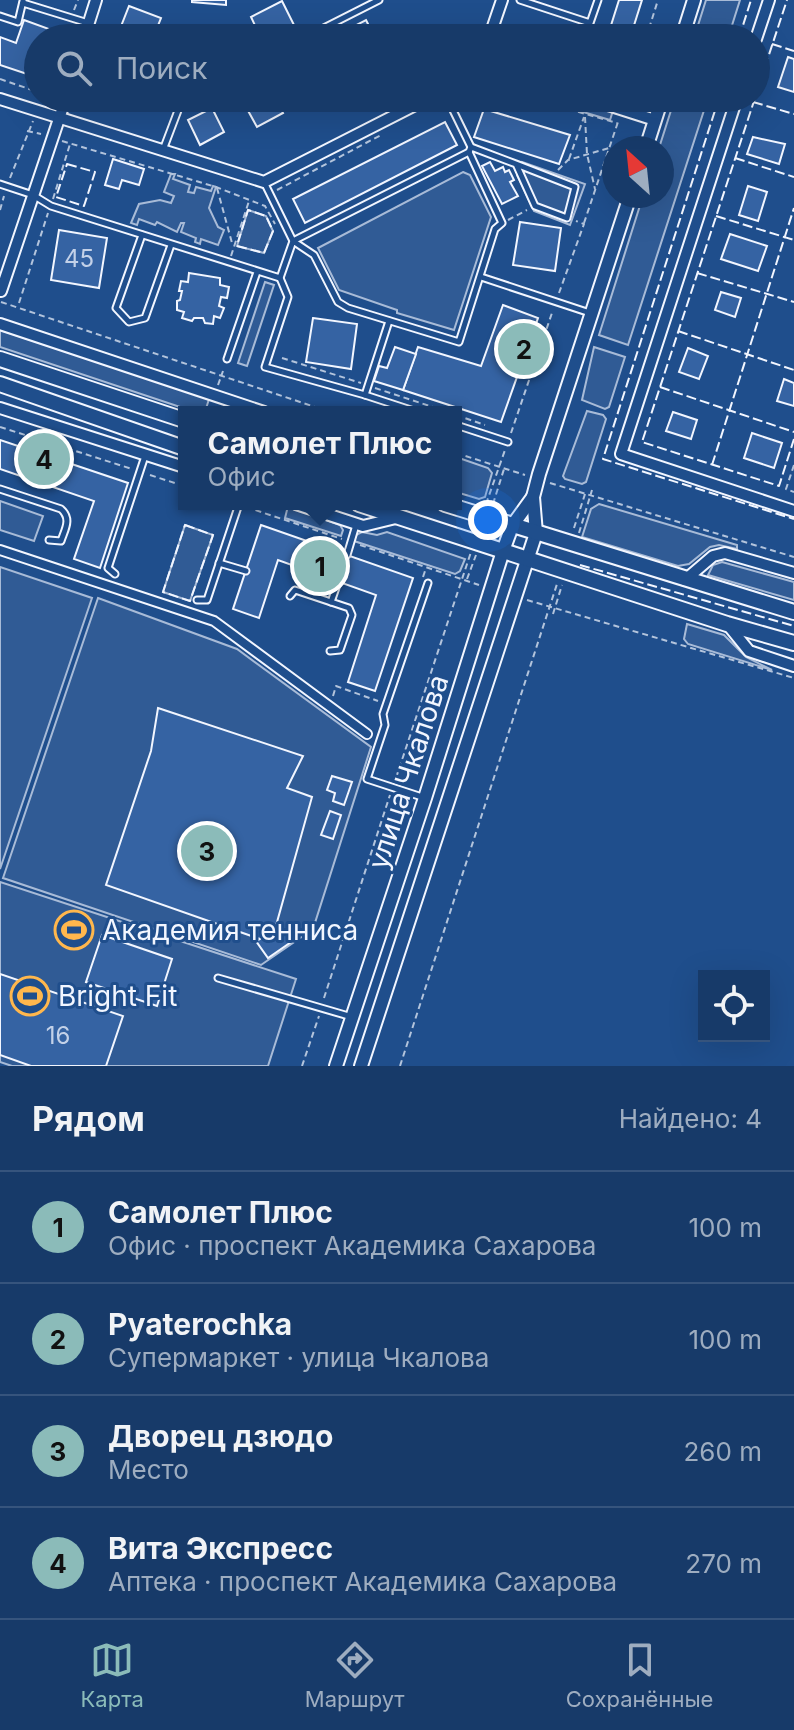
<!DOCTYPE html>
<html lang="ru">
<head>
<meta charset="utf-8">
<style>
	body { margin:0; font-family:Inter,sans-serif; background:#244571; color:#f1f3f6 }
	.controls { position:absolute; right:24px; bottom:24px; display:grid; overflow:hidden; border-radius:0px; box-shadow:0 8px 32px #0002 }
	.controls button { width:72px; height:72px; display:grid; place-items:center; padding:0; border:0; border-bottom:2px solid #36547d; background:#173a69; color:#f1f3f6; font:40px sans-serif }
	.compass { position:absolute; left:602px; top:136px; width:72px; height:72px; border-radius:50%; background:#173a69; box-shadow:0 8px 32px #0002; rotate:333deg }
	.you { position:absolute; left:488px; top:520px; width:28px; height:28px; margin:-20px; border:6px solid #fff; border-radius:50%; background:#1a73e8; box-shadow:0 0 0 12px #1a73e833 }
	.badge { display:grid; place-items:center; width:52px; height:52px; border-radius:50%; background:#8bbbb9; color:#111; font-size:26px; font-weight:700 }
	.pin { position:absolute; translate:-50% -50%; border:4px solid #fff; box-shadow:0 2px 8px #0006 }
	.popup { position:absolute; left:178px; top:406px; width:284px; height:104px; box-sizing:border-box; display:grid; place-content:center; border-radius:0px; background:#173a69; filter:drop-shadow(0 2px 6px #0005); font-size:26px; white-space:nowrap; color:#9eadc0 }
	.popup b { font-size:30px; color:#f1f3f6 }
	.popup::after { content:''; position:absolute; left:50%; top:100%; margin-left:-16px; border:16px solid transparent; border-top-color:#173a69 }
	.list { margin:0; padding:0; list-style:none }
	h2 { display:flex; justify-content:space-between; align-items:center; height:104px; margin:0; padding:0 32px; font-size:34px }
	h2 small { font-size:26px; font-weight:400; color:#9eadc0 }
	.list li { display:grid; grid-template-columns:52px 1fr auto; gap:24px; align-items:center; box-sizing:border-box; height:112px; padding:0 32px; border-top:2px solid #36547d }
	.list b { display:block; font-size:30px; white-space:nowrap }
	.list p { margin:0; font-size:26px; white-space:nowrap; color:#9eadc0 }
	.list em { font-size:26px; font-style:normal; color:#9eadc0 }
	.icon { flex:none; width:44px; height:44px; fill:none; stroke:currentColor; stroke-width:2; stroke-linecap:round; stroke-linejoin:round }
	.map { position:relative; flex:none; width:794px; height:1066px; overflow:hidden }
	.search { position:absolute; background:#173a69; box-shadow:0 8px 32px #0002; left:24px; right:24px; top:24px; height:88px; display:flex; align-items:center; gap:20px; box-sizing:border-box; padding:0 28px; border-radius:44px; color:#9eadc0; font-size:30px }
	.sheet { height:552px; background:#173a69 }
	nav { display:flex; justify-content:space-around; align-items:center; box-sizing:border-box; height:112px; border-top:2px solid #36547d; background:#173a69; font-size:22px; color:#9eadc0 }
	nav a { display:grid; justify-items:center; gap:4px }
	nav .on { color:#8bbbb9 }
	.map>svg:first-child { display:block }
</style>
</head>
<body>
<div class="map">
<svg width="794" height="1066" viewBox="0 0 794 1066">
	<rect width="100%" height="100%" fill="#1f4e8c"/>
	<g fill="#305b95" stroke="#a8bbd7" stroke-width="2">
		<polygon points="706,0 740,0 728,38 694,38"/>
		<polygon points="536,98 617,98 610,120"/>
		<polygon points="675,98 708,98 628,345 599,335 643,196 662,196 662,148 659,148"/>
		<polygon points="522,162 585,184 570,225 534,211 517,175"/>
		<polygon points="463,172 470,175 491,217 454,330 397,313 397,310 339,290 318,248"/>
		<polygon points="171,174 175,174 173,179 190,185 188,192 194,193 196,187 211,191 213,186 216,187 209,208 218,227 224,230 218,245 201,239 200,244 195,242 196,238 181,232 184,223 181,223 177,232 157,222 155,225 139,219 137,225 131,223 139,204 160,200 171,203 174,196 164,192"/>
		<polygon points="248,210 266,216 273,231 264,253 237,246"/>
		<polygon points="265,282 274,285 247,366 238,363"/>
		<polygon points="0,330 209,399 205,412 195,412 0,347"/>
		<polygon points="594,347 625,357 609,407 605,409 582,400"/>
		<polygon points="587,411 603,415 606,419 586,482 582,484 565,479 563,476"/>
		<polygon points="456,457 488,468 492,473 485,497 479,499 456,492"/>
		<polygon points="0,501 43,516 34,541 0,530"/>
		<polygon points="599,504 737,545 737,549 719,545 710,547 689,564 678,566 582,537 591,509"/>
		<polygon points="288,506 340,525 343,530 341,536 285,518"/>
		<polygon points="185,525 213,535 190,601 163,592"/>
		<polygon points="362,532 377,535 387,532 465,559 460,571 455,574 354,541 356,535"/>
		<polygon points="722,562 794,582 794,600 708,575 713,565"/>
		<polygon points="0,567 92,598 0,869"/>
		<polygon points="98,598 237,649 371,747 313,929 261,965 3,878"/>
		<polygon points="687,624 724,635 746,657 772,670 688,644 684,639"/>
		<polygon points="0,882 296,979 268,1066 12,1066 0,1062"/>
	</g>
	<g fill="#3563a3" stroke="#f2f6ff" stroke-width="2">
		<polygon points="192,0 226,0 226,5 192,2"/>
		<polygon points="619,0 642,0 630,38 607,38"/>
		<polygon points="282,1 294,25 267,38 261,38 251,17"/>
		<polygon points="129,6 161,18 153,38 128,38 118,34"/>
		<polygon points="24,20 49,29 46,38 38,38 38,61 33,76 0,65 0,37 16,43"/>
		<polygon points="366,20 375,38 341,38 339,34"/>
		<polygon points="788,57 794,59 794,92 778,87"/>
		<polygon points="142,98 169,98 165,107"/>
		<polygon points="241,98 275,98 283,113 257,127"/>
		<polygon points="212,108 224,132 200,145 188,120"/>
		<polygon points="484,109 570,135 559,164 474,137"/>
		<polygon points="445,122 457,145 305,223 293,199"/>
		<polygon points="753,137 785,144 779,164 747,154"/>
		<polygon points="113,159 144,169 139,185 122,180 119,189 105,185"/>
		<polygon points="490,162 495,171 503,167 505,172 509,170 514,180 510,182 518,196 502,204 482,166"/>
		<polygon points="748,186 767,192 758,221 739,215"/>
		<polygon points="520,222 561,228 555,271 513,265"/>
		<polygon points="59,230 107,238 99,288 51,280"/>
		<polygon points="730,234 767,246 758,271 721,259"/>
		<polygon points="189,273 220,278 220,285 229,287 227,298 221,297 219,306 224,308 220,318 214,316 213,324 205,323 203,318 194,318 192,321 182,318 184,312 177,310 177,301 180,300 182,291 179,291 181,281 188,282"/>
		<polygon points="721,292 741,298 735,317 715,310"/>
		<polygon points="503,305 538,318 501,422 403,390 418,347 481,366"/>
		<polygon points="313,318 357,324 351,369 306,362"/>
		<polygon points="395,347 416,354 403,390 374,381 379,366 387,368"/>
		<polygon points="688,348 708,356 699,379 679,372"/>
		<polygon points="784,379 794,383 794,406 777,401"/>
		<polygon points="673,412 697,420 691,439 666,431"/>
		<polygon points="752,433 782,443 774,468 744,458"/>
		<polygon points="0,440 128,483 100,568 74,559 94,501 0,469"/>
		<polygon points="261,525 413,578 375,691 348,682 376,595 278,560 259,618 233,609"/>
		<polygon points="158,708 303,756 287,788 312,797 272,940 287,930 294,940 268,958 256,941 260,939 106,885 151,751"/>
		<polygon points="332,776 352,782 344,805 333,801 335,793 327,790"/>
		<polygon points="330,811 341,815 333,839 321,835"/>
		<polygon points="102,935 172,959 157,1006 86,982"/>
		<polygon points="0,974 123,1016 106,1066 31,1066 0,1055"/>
	</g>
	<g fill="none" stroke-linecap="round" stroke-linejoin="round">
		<defs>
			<g id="service">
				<polyline points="520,0 590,23 598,0"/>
				<polyline points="23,3 88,23"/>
				<polyline points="0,16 18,22 23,1"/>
				<polyline points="304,38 379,0"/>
				<polyline points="471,147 516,164 535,206 567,218 575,187 516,164"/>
				<polyline points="163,150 182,100 187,98"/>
				<polyline points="264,182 293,241 469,152 471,147 447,98"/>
				<polyline points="0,184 33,195 51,206 280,278 293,241 314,255 338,302 348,308 459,342 495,229 502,223 469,152"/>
				<polyline points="142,235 116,308 129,322 145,318 171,245"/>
				<polyline points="481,277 590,313"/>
				<polyline points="280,278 288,297 265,367 365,395 417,412"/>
				<polyline points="227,359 257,272"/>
				<polyline points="365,395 389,321"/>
				<polyline points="456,425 508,442"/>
				<path d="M0,489L61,509C72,519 65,529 61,541L49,540"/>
				<polyline points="347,555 356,525"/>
				<polyline points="219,563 246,571"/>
				<polyline points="115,574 108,568 145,456"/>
				<polyline points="290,596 295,590 349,608 352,615 340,650 330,651"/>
				<polyline points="197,600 207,600 239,504"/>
				<polyline points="331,602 338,582"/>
				<polyline points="425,798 367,779 385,725 383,714 428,583"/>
				<polyline points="218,978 352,1017"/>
			</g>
			<polyline id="pedestrian" points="0,550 214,621 367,734"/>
			<g id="minor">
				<polyline points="84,38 96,0"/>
				<polyline points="489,38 502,0"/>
				<polyline points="756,39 769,0"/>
				<polyline points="586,98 655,120"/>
				<polyline points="737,98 621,454 794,511"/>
				<polyline points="0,99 264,182 429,98"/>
				<polyline points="1,291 66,98"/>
				<polyline points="0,324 264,412"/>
				<polyline points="0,408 184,467"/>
				<polyline points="296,504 363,526 400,517"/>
				<polyline points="685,580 713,556 725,553 794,573"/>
				<polyline points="728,625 749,651 794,666"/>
			</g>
			<g id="tertiary">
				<polyline points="682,38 694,0"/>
				<polyline points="646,148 662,98"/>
				<polyline points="336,1066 425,798 503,551 512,526 533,497"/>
				<polyline points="361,1066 536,533 533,497 539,474 630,196"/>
			</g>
			<g id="secondary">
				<polyline points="0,359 184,420"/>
				<polyline points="0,384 184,448"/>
				<polyline points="359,504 727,624 794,643"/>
				<polyline points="445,504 794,612"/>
			</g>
		</defs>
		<use href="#service" stroke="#f2f6ff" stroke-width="9"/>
		<use href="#pedestrian" stroke="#f2f6ff" stroke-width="12"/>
		<use href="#minor" stroke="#f2f6ff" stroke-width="14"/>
		<use href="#tertiary" stroke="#f2f6ff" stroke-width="16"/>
		<use href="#secondary" stroke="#f2f6ff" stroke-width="18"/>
		<g stroke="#b3c4dc" stroke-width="2" stroke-dasharray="6 4" stroke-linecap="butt">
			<polyline points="74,10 78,0"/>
			<polyline points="66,38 69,28"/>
			<polyline points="646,38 658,0"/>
			<polyline points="0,79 38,92"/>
			<polyline points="530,98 617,123"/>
			<polyline points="585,117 587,154 595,189"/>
			<polyline points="27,131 41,134"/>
			<polyline points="62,141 216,187 265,206 275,224"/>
			<polyline points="569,159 584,117"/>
			<polyline points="558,170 568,160 609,148"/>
			<polyline points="10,178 33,121"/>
			<polyline points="217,188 232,243"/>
			<polyline points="277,190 381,135"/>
			<polyline points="53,199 70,144"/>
			<polyline points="0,210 4,196"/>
			<polyline points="508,220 527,210"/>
			<polyline points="584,223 619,119"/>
			<polyline points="231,256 249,201"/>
			<polyline points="559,293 584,224 576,221"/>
			<polyline points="1,302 330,412"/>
			<polyline points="19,303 48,213"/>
			<polyline points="282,358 361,383"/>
			<polyline points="218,385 223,371"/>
			<polyline points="375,388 448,412"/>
			<polyline points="456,415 485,425"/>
			<polyline points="0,427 132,469"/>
			<polyline points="511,433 553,310"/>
			<polyline points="456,453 525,475"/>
			<polyline points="794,465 786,489 794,492"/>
			<polyline points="150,475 184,486"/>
			<polyline points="550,483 794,557"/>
			<polyline points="486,504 505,450"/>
			<polyline points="493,504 504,469"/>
			<polyline points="246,507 342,539"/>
			<polyline points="574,528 585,494"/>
			<polyline points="579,533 592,490"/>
			<polyline points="360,545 479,585"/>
			<polyline points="423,577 426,568"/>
			<polyline points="467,579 476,555"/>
			<polyline points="527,600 794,678"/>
			<polyline points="553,614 562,585"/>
			<polyline points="333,696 336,686 378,701"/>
			<polyline points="396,778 471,552"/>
			<polyline points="324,998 390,795"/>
			<polyline points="302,1066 319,1016"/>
			<polyline points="400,1066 557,584"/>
		</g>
		<use href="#service" stroke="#1f4e8c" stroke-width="5"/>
		<use href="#pedestrian" stroke="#1f4e8c" stroke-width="8"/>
		<use href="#minor" stroke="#1f4e8c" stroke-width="10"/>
		<use href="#tertiary" stroke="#1f4e8c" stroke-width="12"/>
		<use href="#secondary" stroke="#1f4e8c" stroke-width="14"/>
		<g stroke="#f2f6ff" stroke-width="2" stroke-dasharray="10 4" stroke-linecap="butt">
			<polyline points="739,38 751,0"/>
			<polyline points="772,44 794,51"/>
			<polyline points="756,94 787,0"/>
			<polyline points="719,98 603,459 794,519"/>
			<polyline points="755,98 642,442 779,486 794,439"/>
			<polyline points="753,102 794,114"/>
			<polyline points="735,158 794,177"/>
			<polygon points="67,164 95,172 84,206 56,197"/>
			<polyline points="716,216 794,240"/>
			<polyline points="237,246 264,253 273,231 266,216 248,210 238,242"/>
			<polyline points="697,273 794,302"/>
			<polyline points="678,331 794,370"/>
			<polyline points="660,387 794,432"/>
			<polyline points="712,465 794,208"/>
			<polygon points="185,525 213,535 190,601 163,592"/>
			<polyline points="580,565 794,626"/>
		</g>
	</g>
	<defs>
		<symbol id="stadium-ring" viewBox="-11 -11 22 22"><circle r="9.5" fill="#1f4e8c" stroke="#ffb74d" stroke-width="1.5"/><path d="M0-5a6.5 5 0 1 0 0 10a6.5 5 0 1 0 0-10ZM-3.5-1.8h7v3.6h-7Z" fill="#ffb74d"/></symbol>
	</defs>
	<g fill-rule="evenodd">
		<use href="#stadium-ring" x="52" y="908" width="44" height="44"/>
		<use href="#stadium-ring" x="8" y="974" width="44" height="44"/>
	</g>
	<g text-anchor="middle" stroke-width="6" stroke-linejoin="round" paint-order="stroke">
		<g font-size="24" fill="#c3d1e8">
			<text x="79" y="267">45</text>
			<text x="58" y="1044">16</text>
		</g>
		<g font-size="28" fill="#f2f6ff" stroke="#1f4e8c">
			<text transform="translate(408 772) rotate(-72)" y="10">улица Чкалова</text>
		</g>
		<g font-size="28" fill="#f2f6ff" stroke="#1f4e8c" text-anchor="start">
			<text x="102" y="940">Академия тенниса</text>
			<text x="58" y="1006">Bright Fit</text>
		</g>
	</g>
</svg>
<div class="controls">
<button><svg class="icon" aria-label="locate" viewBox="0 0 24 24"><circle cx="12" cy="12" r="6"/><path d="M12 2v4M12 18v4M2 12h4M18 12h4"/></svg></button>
</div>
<svg class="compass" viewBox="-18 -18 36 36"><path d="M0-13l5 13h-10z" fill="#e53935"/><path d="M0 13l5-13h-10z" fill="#9eadc0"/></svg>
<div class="you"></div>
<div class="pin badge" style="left:320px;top:566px">1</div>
<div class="popup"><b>Самолет Плюс</b>Офис</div>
<div class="pin badge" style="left:524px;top:349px">2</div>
<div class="pin badge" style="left:207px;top:851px">3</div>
<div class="pin badge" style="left:44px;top:459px">4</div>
<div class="search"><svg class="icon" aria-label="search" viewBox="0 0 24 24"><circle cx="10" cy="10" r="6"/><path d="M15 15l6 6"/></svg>Поиск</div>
</div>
<section class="sheet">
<h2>Рядом<small>Найдено: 4</small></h2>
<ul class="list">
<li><span class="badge">1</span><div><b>Самолет Плюс</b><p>Офис · проспект Академика Сахарова</p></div><em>100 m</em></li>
<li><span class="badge">2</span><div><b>Pyaterochka</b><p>Супермаркет · улица Чкалова</p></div><em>100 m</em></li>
<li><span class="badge">3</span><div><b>Дворец дзюдо</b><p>Место</p></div><em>260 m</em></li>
<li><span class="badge">4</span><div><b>Вита Экспресс</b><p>Аптека · проспект Академика Сахарова</p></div><em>270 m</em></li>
</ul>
</section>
<nav>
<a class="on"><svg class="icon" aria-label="map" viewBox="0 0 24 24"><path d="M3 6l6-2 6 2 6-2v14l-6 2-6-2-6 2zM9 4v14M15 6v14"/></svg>Карта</a>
<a><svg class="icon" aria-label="directions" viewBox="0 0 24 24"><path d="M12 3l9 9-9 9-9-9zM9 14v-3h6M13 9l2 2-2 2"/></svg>Маршрут</a>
<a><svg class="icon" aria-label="saved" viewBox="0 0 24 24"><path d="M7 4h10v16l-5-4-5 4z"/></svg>Сохранённые</a>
</nav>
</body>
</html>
